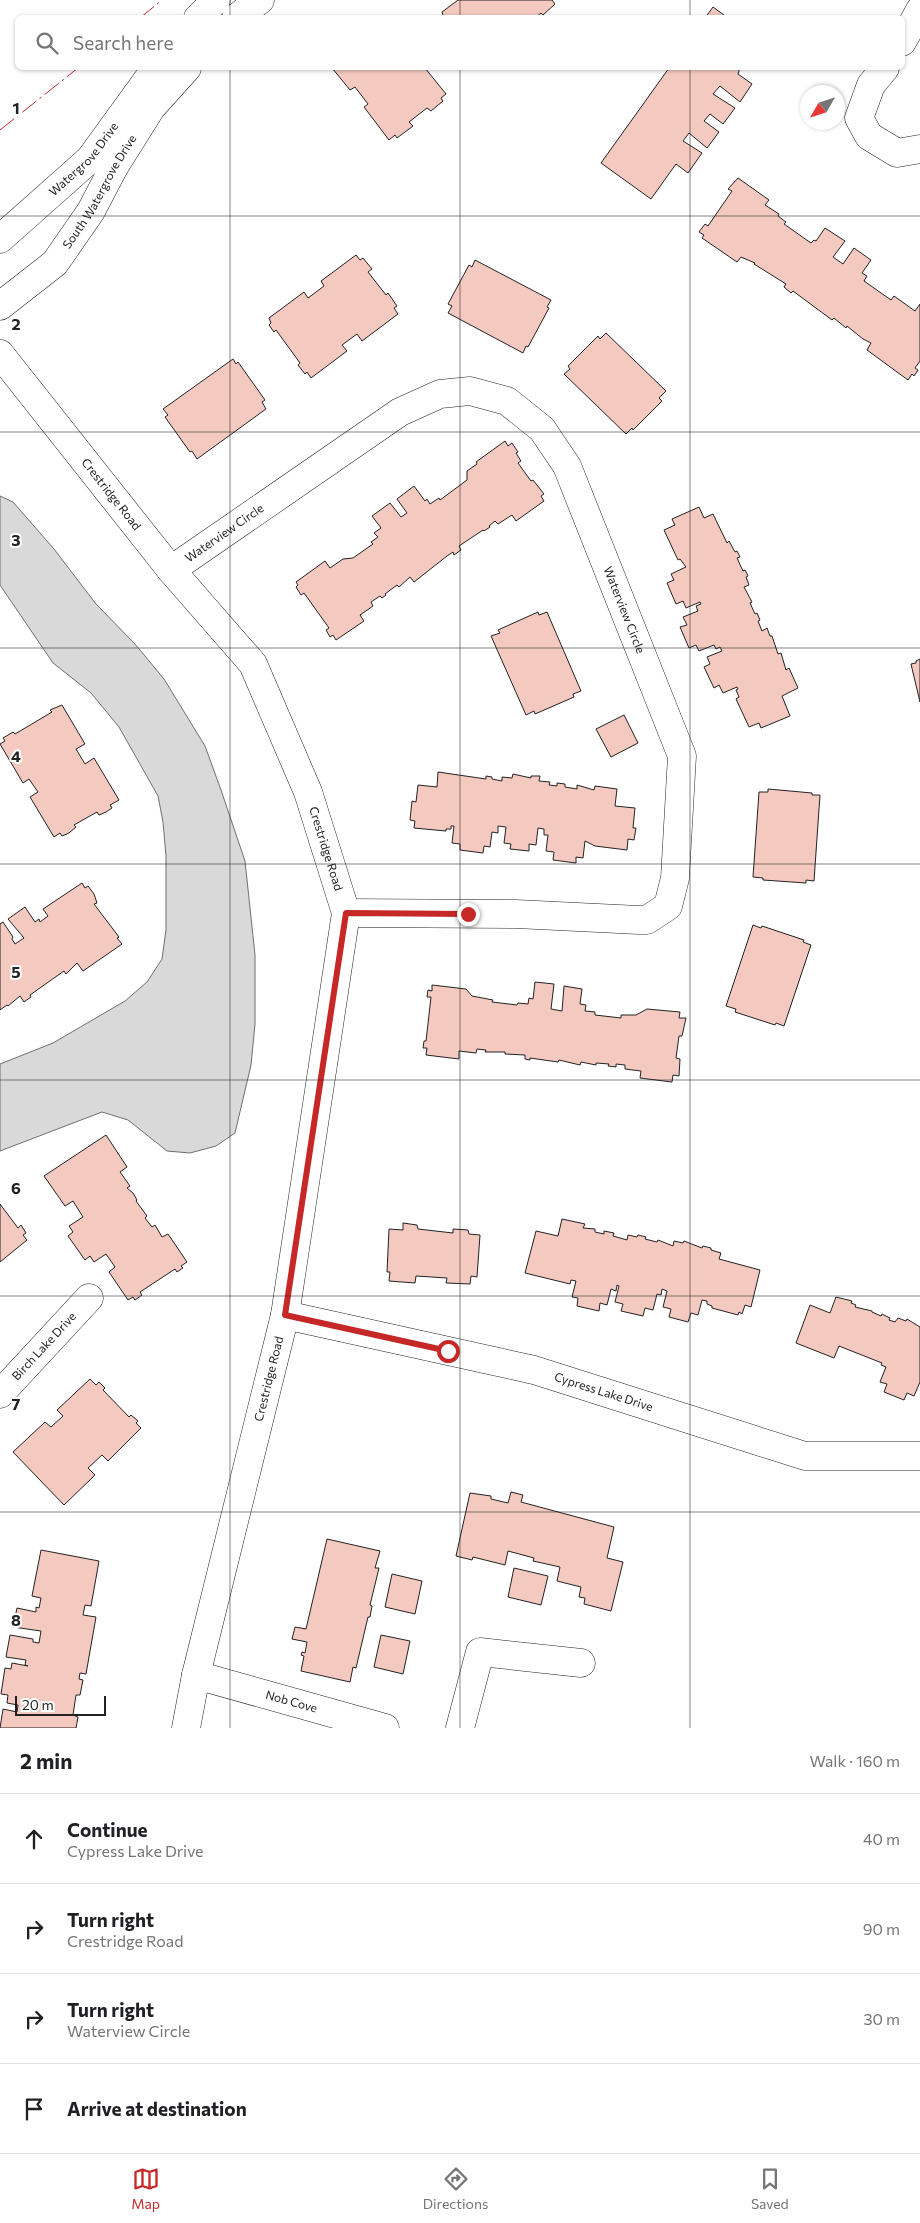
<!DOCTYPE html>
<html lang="en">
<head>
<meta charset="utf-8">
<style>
	body { margin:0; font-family:Commissioner,sans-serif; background:#f6f6f6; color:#202124 }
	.compass { position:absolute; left:800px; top:85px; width:45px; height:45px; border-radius:50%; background:#fff; box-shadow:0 1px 4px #0004; rotate:231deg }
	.scale { position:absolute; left:15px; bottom:12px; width:91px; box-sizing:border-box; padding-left:5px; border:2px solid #222; border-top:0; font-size:14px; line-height:18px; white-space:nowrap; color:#222; -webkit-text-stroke:4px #fff; paint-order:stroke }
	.stop { position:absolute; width:15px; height:15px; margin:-11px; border:4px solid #c62828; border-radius:50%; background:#fff }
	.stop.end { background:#c62828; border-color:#fff; box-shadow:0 1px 5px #0008 }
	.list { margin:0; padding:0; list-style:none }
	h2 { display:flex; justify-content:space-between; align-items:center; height:65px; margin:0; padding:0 20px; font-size:21px }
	h2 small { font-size:16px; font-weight:400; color:#757577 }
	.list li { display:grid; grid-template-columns:32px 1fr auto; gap:15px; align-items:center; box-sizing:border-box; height:90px; padding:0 20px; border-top:1px solid #e0e0e0 }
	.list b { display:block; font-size:19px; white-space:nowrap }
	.list p { margin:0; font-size:16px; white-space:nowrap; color:#757577 }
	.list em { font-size:16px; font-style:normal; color:#757577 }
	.icon { flex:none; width:28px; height:28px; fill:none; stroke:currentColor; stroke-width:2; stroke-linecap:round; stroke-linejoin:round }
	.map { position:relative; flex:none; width:920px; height:1728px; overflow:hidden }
	.search { position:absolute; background:#fff; box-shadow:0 1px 4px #0004; left:15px; right:15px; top:15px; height:55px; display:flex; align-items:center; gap:12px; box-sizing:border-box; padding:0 18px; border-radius:8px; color:#757577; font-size:19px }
	.sheet { height:425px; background:#fff }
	nav { display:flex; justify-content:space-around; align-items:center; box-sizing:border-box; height:70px; border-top:1px solid #e0e0e0; background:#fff; font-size:14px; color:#757577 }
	nav a { display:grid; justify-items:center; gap:2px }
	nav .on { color:#c62828 }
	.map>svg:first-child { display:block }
</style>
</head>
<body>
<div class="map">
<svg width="920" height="1728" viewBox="0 0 920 1728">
	<rect width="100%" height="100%" fill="#fff"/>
	<polygon fill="#d9d9d9" stroke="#6f6f6f" points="0,496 13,502 54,549 96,604 135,644 164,679 205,746 221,790 245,861 255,955 255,1024 251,1065 235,1133 216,1146 190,1153 167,1151 128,1120 102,1112 0,1151 0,1064 53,1043 125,1001 147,982 162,959 166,930 166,856 163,822 158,796 119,727 91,693 53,663 0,585"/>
	<g fill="#f3c9c0" stroke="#222">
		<polygon points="458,0 552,0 555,4 543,15 541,13 535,18 444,18 442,12"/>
		<polygon points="713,7 728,18 705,18"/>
		<polygon points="332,68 425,68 446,94 441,98 443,101 431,111 427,108 409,122 413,126 397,138 395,135 389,140 364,107 368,104 355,87 350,90"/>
		<polygon points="669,68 740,68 738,74 752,84 740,102 720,86 713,94 735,108 723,124 710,114 704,121 719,132 707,148 689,133 683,141 702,153 688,173 676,164 651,199 601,163"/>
		<polygon points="738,178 769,200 765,205 779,214 778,216 786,222 784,224 811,243 814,240 816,241 825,228 845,241 833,257 843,264 854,248 871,260 862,273 867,276 864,281 891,300 894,296 915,311 920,304 920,361 915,368 918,370 914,376 912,374 908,380 867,350 871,343 863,339 847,326 846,328 834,318 832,320 793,291 791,293 784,287 786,284 754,264 755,263 741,257 737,262 702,238 704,235 699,232 705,224 708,226 732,191 728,189"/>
		<polygon points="356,255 360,260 363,258 372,269 368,272 386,295 388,293 397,306 394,308 398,314 362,341 357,334 342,345 347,351 311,378 307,372 305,374 298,365 300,363 276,330 274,332 269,325 271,323 269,318 304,292 308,298 324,286 321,281"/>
		<polygon points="475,260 551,300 547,307 549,308 528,347 526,346 523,353 448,313 452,306 448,304 469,265 472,267"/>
		<polygon points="606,333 666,391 659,398 662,401 633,430 632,428 626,434 564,374 570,369 568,366 598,336 600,339"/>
		<polygon points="233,359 236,364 238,362 265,400 262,402 266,409 197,459 192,451 190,452 165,417 168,415 163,409"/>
		<polygon points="505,441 508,446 512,443 518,452 516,453 521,461 518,463 531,481 533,480 544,494 541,496 544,501 516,521 512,515 498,524 495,521 489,526 490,527 484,531 483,530 459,546 461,550 454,555 453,552 447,556 414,582 410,577 399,587 397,585 385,594 386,595 382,598 380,596 371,602 373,606 360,615 364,621 336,640 333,635 330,637 326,630 329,628 304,593 301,595 296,587 298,585 296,582 325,561 330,568 343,559 353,558 373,544 371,542 378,537 374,533 381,528 372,516 390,503 401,517 407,513 397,499 414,486 425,501 427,499 430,504 439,498 440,500 467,480 467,471 477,464 476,462"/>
		<polygon points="699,507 704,518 713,514 727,543 729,541 735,552 737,551 740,557 737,558 743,571 745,570 748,576 746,577 749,585 744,587 752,602 750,603 755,614 757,613 760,620 758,621 762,631 767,628 770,636 772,636 778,654 781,653 786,670 789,668 798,688 782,696 790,716 761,728 759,723 749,727 736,699 739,697 736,690 738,689 737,687 723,693 719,685 714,688 704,667 710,664 707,657 722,651 720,647 716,649 714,645 699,651 696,645 689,648 680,627 687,625 683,617 698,611 696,606 701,604 700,602 686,608 683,601 676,604 667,583 674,580 671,574 686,567 680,559 678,560 664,530 675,525 672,519"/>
		<polygon points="538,612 539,615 547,612 581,691 573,694 574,697 535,714 534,711 526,715 491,636 500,633 498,630"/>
		<polygon points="920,659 920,702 911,664 916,663 916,661"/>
		<polygon points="62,705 85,744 76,749 85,764 94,758 119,800 110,805 112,808 106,812 99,815 97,812 74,825 76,827 69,833 62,836 60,833 54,837 30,797 38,792 29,779 23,783 0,744 5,741 3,738 13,732 15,734 52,712 50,710"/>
		<polygon points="624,715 638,743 611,757 596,729"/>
		<polygon points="438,772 486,779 486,776 492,777 492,779 502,781 502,777 512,778 513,774 531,778 531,776 540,776 539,781 550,782 549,785 557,786 557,783 565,784 565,787 577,789 577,785 594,790 595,786 617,789 615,806 635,808 633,828 636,828 634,840 628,839 627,850 595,846 585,841 583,858 576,857 576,863 553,860 554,852 546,851 548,835 544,835 544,829 538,828 536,845 529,844 529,851 510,849 511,844 504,843 506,827 498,826 498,833 492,832 490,847 484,846 483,853 460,850 460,844 452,843 454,826 451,826 451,829 446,829 446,831 414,828 415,821 410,820 412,801 416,802 418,785 437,787"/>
		<polygon points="768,789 812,793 812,795 820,795 814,881 806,880 806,883 763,880 763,878 753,877 759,792 768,792"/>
		<polygon points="82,883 85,888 88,886 94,894 97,903 94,904 119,937 117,938 122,944 83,971 77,963 66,974 64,971 30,995 31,997 24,1002 20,996 8,1006 7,1005 0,1010 0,924 3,922 13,937 12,939 15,944 24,938 8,919 25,907 35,922 39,919 40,922 48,916 43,909"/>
		<polygon points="753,925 761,928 762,926 804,940 803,942 811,945 784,1026 776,1023 775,1025 735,1012 736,1009 726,1006"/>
		<polygon points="535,982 554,984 551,1009 562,1011 564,986 582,989 580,1004 586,1005 585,1011 595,1012 595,1015 621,1018 621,1015 636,1015 647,1009 680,1012 679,1018 686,1018 682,1036 679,1036 676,1058 680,1059 679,1076 673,1075 672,1082 640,1078 641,1071 625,1069 625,1065 616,1064 616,1067 608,1066 609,1064 596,1063 596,1065 581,1062 580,1065 559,1060 558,1062 530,1058 530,1060 525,1059 525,1055 505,1054 505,1052 485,1052 486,1050 477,1049 476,1053 459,1051 459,1059 426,1055 427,1048 423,1048 424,1041 426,1041 431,997 427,997 428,990 432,991 432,985 466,989 472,996 493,1000 492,1002 517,1005 518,1003 528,1004 529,998 533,999"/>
		<polygon points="106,1135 127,1167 120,1172 130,1186 127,1188 133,1193 137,1200 136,1201 147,1216 145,1218 152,1227 155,1225 162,1237 168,1234 187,1262 181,1266 183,1268 177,1272 175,1269 140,1292 142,1295 135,1300 133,1297 128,1300 109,1272 115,1267 106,1254 94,1262 90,1256 85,1260 68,1236 73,1232 69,1226 83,1217 73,1201 65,1206 44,1176"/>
		<polygon points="0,1204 18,1228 21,1225 26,1233 23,1235 27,1240 0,1262"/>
		<polygon points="562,1219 585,1224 583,1228 595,1229 595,1232 604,1234 604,1231 614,1233 613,1236 627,1240 628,1235 637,1237 638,1235 646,1237 645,1239 657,1242 658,1240 673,1246 674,1241 683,1243 684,1241 702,1248 703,1246 711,1248 711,1250 721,1253 719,1259 760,1270 751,1307 745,1305 742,1314 739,1312 738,1315 712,1308 712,1306 707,1304 707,1301 702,1300 698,1315 691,1313 688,1322 669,1317 671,1309 663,1307 667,1291 662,1289 661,1295 657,1294 653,1310 645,1308 643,1316 621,1311 623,1304 615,1302 619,1286 617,1285 616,1291 611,1289 607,1305 600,1303 599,1311 577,1306 578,1298 572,1297 576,1281 571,1280 570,1284 525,1273 536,1231 558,1236"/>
		<polygon points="403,1223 417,1225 418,1229 453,1233 453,1229 468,1230 469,1234 480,1235 477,1277 471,1276 470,1284 446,1283 447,1278 416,1276 415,1283 389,1281 390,1272 387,1272 389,1229 403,1230"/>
		<polygon points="836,1297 852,1301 851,1303 856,1305 855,1307 872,1311 872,1312 881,1316 882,1314 890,1318 889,1320 895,1322 898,1318 906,1321 907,1319 920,1327 920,1382 914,1396 907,1393 904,1400 884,1392 887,1384 880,1382 886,1367 881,1365 882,1363 839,1346 834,1358 796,1343 810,1305 830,1313"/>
		<polygon points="90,1379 96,1385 99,1382 105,1388 103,1390 129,1417 131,1415 138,1421 136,1423 141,1428 108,1461 102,1455 88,1468 95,1475 64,1505 13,1452 45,1422 51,1427 63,1416 57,1410"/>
		<polygon points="511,1492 523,1495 521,1502 614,1527 607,1558 623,1562 611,1611 584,1604 585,1598 579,1597 581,1587 557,1581 560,1567 533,1561 534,1558 508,1551 505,1565 473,1557 472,1560 456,1556 470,1493 491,1496 491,1499 508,1503"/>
		<polygon points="327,1539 380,1551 375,1568 379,1568 370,1605 372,1606 370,1617 368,1617 356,1668 353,1667 350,1682 301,1671 304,1656 301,1655 302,1652 305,1653 307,1642 292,1639 295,1627 306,1629"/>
		<polygon points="41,1550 99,1561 91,1606 85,1605 83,1615 96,1617 86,1674 80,1673 79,1679 83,1680 80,1695 76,1695 73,1715 78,1717 76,1728 0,1728 3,1709 17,1712 18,1705 7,1703 8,1695 1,1694 5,1668 11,1669 12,1663 28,1666 25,1665 26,1660 6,1657 10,1635 33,1639 33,1642 39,1643 41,1631 13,1627 17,1608 36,1612 36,1607 39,1608 41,1598 32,1596"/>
		<polygon points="514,1568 548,1576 541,1605 508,1597"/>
		<polygon points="392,1574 422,1581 415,1614 385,1607"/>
		<polygon points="381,1635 410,1641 403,1674 374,1667"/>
	</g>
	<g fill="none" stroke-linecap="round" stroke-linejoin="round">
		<defs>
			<g id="street">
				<polyline points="198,18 216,0"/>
				<polyline points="236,18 260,0"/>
				<polyline points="902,42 920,10"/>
				<polyline points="885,68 871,85 859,118 869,136 897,153 920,149"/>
				<path id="s1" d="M0,239L90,159L156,68"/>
				<path id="s2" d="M0,306L55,263L91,211L114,167L151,108L187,68"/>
				<path id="s3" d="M171,570L400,412L440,394L470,391L507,401L542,429L567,466L682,756L675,878L668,906L647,920H639L516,914L346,913"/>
				<path id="s4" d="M285,1315L534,1370L805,1456H920"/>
				<path id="s5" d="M0,1394L89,1298"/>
				<path id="s6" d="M196,1675L385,1728"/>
				<polyline points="460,1728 480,1652 581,1663"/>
			</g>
			<g id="secondary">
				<path id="s7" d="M0,354L171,570L253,664L308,792L346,913L285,1315L196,1675L186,1728"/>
			</g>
		</defs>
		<use href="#street" stroke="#222" stroke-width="29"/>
		<use href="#secondary" stroke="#222" stroke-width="29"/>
		<use href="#street" stroke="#fff" stroke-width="28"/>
		<use href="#secondary" stroke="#fff" stroke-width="28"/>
		<g stroke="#c62828" stroke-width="1" stroke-dasharray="18 4 2.5 4" stroke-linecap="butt">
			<polyline points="140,18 162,0"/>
			<polyline points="0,130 78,68"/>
		</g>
	</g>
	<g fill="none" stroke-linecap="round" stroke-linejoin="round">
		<polyline stroke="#c62828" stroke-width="6" points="448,1351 285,1315 346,913 468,914"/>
	</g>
	<path fill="none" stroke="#222" stroke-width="1" stroke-opacity="0.55" d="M230,0V18M460,0V18M690,0V18M230,68V1728M460,68V1728M690,68V1728M0,216H920M0,432H920M0,648H920M0,864H920M0,1080H920M0,1296H920M0,1512H920"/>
	<g text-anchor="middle" stroke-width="4" stroke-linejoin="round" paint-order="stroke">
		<g font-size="12" fill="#222" stroke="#fff">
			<text dy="4" stroke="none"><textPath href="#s1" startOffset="116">Watergrove Drive</textPath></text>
			<text dy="4" stroke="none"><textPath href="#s2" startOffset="154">South Watergrove Drive</textPath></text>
			<text dy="4" stroke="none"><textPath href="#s7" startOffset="179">Crestridge Road</textPath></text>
			<text dy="4" stroke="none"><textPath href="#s3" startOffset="65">Waterview Circle</textPath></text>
			<text dy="4" stroke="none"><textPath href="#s3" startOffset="635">Waterview Circle</textPath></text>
			<text dy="4" stroke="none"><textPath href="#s7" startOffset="599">Crestridge Road</textPath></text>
			<text dy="4" stroke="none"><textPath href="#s5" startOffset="65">Birch Lake Drive</textPath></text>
			<text transform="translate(269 1379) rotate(-76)" y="4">Crestridge Road</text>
			<text dy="4" stroke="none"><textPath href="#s4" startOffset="328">Cypress Lake Drive</textPath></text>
			<text dy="4" stroke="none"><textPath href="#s6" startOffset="99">Nob Cove</textPath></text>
		</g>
	</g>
	<g font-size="16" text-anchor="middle" font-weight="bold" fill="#222" stroke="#fff" stroke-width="4" stroke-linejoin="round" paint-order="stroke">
		<text x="16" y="114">1</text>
		<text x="16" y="330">2</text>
		<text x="16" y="546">3</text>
		<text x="16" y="762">4</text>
		<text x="16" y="978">5</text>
		<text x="16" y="1194">6</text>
		<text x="16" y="1410">7</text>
		<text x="16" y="1626">8</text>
	</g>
</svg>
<svg class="compass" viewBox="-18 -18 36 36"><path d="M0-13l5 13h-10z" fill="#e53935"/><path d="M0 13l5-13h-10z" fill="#757577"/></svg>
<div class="scale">20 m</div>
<div class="stop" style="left:448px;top:1351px"></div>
<div class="stop end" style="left:468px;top:914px"></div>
<div class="search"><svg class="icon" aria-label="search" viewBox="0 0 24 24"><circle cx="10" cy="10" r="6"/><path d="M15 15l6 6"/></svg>Search here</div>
</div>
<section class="sheet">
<h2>2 min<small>Walk · 160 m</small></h2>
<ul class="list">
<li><svg class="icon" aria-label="ahead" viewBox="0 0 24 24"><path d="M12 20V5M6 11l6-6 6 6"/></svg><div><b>Continue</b><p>Cypress Lake Drive</p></div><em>40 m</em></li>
<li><svg class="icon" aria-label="right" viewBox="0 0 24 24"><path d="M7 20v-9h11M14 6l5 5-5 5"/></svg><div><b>Turn right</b><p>Crestridge Road</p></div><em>90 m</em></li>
<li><svg class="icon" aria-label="right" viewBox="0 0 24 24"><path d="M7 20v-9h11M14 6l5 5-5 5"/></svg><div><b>Turn right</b><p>Waterview Circle</p></div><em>30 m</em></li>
<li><svg class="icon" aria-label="arrive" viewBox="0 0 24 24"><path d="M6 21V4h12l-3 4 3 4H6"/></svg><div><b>Arrive at destination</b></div></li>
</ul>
</section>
<nav>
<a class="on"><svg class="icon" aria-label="map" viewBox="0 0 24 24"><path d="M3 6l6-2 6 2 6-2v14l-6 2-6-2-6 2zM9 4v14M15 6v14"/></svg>Map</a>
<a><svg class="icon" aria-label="directions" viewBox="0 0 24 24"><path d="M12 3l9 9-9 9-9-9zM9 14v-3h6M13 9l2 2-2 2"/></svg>Directions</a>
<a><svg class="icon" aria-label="saved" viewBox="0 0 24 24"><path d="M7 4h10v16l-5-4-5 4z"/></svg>Saved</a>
</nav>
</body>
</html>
